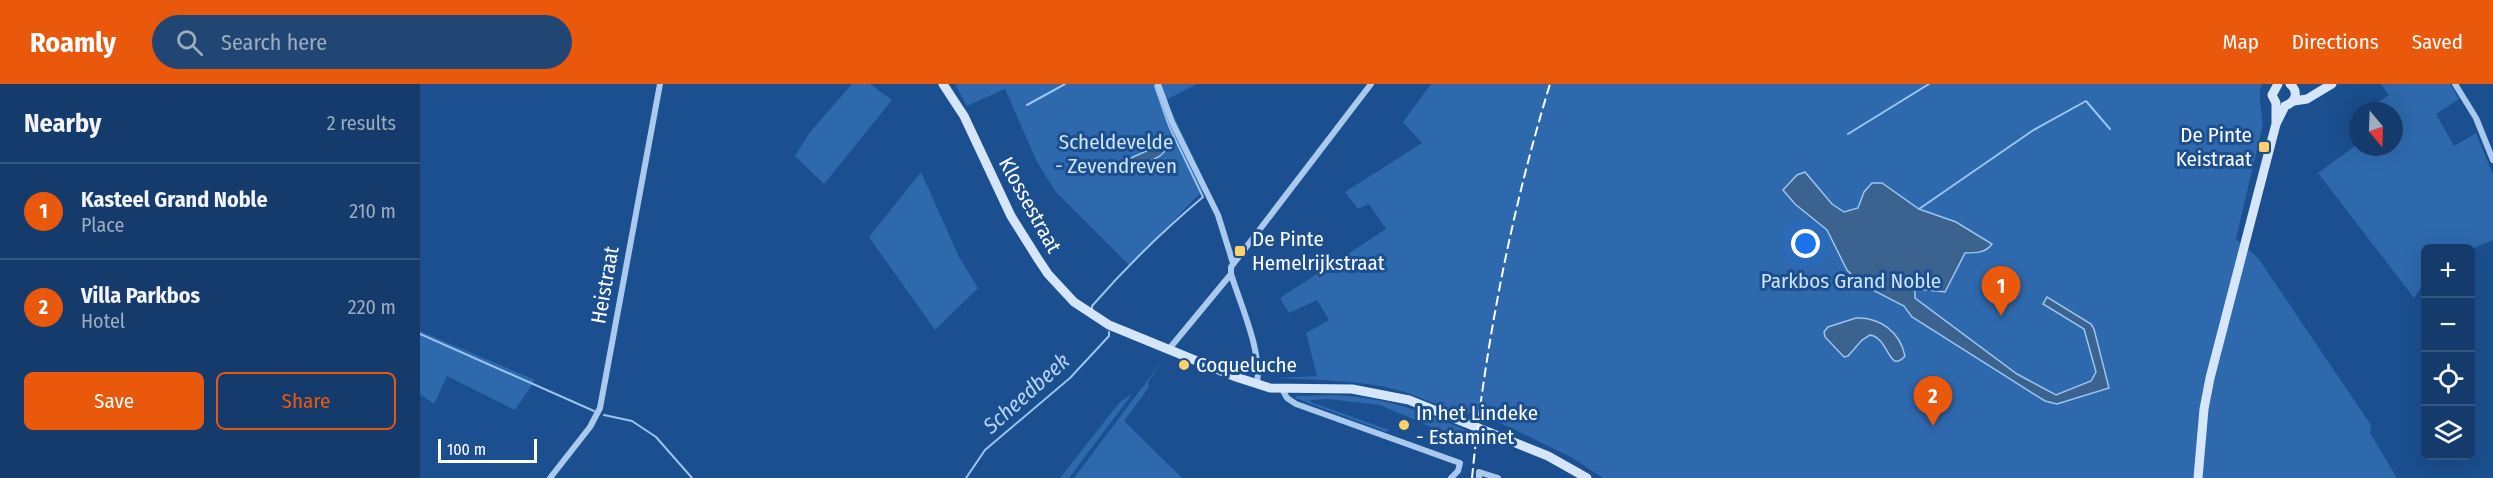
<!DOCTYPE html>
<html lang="en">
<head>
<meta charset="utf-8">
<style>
	body { margin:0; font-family:"Fira Sans Condensed",sans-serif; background:#214673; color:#f1f3f6 }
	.controls { position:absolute; right:18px; bottom:18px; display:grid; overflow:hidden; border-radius:9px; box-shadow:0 6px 24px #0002 }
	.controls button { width:54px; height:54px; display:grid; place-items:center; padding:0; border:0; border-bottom:2px solid #33557e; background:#143b6b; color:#f1f3f6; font:30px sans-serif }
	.compass { position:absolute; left:1929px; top:18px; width:54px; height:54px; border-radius:50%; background:#143b6b; box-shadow:0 6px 24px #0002; rotate:161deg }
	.scale { position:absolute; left:18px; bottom:15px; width:99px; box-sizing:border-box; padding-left:6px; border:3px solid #fff; border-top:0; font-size:16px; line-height:21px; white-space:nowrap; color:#fff; -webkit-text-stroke:4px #1b4f8f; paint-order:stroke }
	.you { position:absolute; left:1386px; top:160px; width:21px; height:21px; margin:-15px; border:4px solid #fff; border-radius:50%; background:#1a73e8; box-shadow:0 0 0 9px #1a73e833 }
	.badge { display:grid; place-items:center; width:39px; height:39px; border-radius:50%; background:#ea580c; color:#fff; font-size:20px; font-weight:700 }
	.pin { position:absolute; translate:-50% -50px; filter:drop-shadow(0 2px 3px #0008) }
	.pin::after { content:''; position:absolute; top:32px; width:21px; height:18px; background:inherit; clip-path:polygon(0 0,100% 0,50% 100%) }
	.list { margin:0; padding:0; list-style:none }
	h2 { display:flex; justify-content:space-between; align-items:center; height:78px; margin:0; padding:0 24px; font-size:26px }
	h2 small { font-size:20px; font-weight:400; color:#9dadc1 }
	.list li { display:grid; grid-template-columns:39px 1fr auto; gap:18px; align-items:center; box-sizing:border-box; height:96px; padding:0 24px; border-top:2px solid #33557e }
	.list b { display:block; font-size:22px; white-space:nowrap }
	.list p { margin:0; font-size:20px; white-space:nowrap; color:#9dadc1 }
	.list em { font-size:20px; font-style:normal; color:#9dadc1 }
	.actions { display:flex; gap:12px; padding:18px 24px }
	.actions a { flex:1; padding:14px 0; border:2px solid #ea580c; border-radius:9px; text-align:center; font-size:21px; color:#ea580c }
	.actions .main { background:#ea580c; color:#fff }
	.icon { flex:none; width:33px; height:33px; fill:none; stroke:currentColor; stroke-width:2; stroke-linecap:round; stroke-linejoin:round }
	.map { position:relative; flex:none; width:2073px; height:394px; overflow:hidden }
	header { display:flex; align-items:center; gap:36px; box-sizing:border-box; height:84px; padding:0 30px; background:#ea580c; color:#fff }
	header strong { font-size:28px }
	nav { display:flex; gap:33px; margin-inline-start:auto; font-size:21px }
	.search { width:420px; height:54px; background:#214673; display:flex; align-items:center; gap:15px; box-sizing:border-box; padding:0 21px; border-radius:33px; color:#9dadc1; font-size:22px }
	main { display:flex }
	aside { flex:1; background:#143b6b }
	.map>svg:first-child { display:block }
</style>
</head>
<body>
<header>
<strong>Roamly</strong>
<div class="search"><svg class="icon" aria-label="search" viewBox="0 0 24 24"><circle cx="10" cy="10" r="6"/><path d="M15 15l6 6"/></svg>Search here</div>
<nav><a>Map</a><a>Directions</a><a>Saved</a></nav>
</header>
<main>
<aside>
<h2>Nearby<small>2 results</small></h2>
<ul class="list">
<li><span class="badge">1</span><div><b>Kasteel Grand Noble</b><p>Place</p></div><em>210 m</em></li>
<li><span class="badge">2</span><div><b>Villa Parkbos</b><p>Hotel</p></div><em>220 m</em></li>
</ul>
<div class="actions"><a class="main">Save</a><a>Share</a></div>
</aside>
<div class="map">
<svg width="2073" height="394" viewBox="0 0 2073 394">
	<rect width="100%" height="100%" fill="#1b4f8f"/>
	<g fill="#2e69ad">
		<polygon points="432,0 450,0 472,16 404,100 375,72 390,48"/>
		<polygon points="535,0 777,0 746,16 787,102 710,182 635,107 617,78 585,5 547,22"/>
		<path d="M1011,0H1842C1836,15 1844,29 1842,44L1816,155L1838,174L1951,341L1950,349L1977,394H1183L1151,373L1064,331C1033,330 1004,313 974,305C937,296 896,296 858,294L897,292L886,249L909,236L897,216L869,229L860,214L966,145L949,120L938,125L925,108L1002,59L983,38Z"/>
		<polygon points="1961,0 2030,0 2039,15 2016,30 2034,62 2056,49 2073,91 2073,156 2051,165 2006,165 2005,197 1994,214 1898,89 1938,60 1938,63 1974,63 1974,27 1947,26 1969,11"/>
		<polygon points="501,88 539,173 558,204 515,246 449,153"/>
		<polygon points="0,247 115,296 95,326 27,292 14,320 0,310"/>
		<polygon points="742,277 728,298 729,303 704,337 762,394 654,394"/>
		<polygon points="713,309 649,394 640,394 699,319"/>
		<path d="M914,311C965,314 998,325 1045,346L1040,352L1035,353L960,321L908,315L891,316V318L969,346L966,348L875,314L876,312Z"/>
	</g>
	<g fill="#3c6290" stroke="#9cc4f0" stroke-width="1.5">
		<polygon points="746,58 749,63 740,72 720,83 702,87 700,84 711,74"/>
		<path d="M1385,88L1412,120L1424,128L1438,124L1444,108L1452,99H1462L1499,125L1536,138L1572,160C1566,169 1555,169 1545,169L1525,208L1498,205L1495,207V214L1597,290L1636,311L1671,297L1676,288L1664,245L1623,220L1627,213L1671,240L1674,245L1689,304L1637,320L1625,317L1492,233L1484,222L1441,200L1427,186L1407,146L1375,120L1363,106L1377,91Z"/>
		<path d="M1436,234C1460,233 1480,248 1485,272C1468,291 1470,254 1450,251L1442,256L1428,272L1424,273L1405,253L1404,248L1408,243Z"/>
	</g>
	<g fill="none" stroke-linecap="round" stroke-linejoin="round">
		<g stroke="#9cc4f0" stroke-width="2">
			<polyline points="607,21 645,0"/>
			<polyline points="1428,50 1509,0"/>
			<polyline points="1499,125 1612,47 1666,17 1690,45"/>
			<path d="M672,225V222C705,184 744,146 783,113L749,42L735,2"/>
			<polyline points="0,250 174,327"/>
			<polyline points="184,331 212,337 236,353 272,394"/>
			<polyline points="546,394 565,366 650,294 689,252 689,248"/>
		</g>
		<g stroke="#a9c9ee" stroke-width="6">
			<polyline points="738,0 752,38 798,131 813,179"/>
			<polyline points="2035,0 2056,34 2073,76"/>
			<polyline points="749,265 811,190"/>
			<path d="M837,300C842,267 821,222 811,190V183L951,0"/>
			<polyline points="862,305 867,314 876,320 1040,379 1038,387 1031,394"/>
			<polyline points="130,394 170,343 180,324 240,0"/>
			<polyline points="1059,394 1059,388 1078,394"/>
		</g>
		<g stroke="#d6e6fa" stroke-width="9">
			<polyline points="523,0 544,32 591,132 618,175 628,190 654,218 689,241 816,293 850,304 932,305 989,316 1128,372 1167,394"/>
			<polyline points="1874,17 1887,15 1912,0"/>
			<path d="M1857,38L1865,22C1876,18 1879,8 1870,0"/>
			<polyline points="1778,394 1784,325 1790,294 1856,40 1856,19 1852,11 1858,0"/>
		</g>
		<path stroke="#fff" stroke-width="2" stroke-dasharray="10 4.5" stroke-linecap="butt" d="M1052,394C1065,261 1091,128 1130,0"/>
	</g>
	<g fill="#ffd166" stroke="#1b4f8f" stroke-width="2">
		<rect x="1838" y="57" width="12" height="12" rx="3"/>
		<rect x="814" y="161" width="12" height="12" rx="3"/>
		<circle cx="764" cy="281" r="6"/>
		<circle cx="984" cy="341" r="6"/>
	</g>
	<g text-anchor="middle" stroke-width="6" stroke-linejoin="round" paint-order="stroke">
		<g font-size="21" fill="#fff" stroke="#1b4f8f" text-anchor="start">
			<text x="1832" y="58" text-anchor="end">De Pinte<tspan x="1832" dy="24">Keistraat</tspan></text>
			<text x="832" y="162">De Pinte<tspan x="832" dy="24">Hemelrijkstraat</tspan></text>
			<text x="776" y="288">Coqueluche</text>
			<text x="996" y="336">In het Lindeke<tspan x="996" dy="24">- Estaminet</tspan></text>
		</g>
		<g font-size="21" fill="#cfe3fa" stroke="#1b4f8f">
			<text x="696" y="65">Scheldevelde<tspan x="696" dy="24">- Zevendreven</tspan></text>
			<text x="1431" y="204">Parkbos Grand Noble</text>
		</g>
		<g font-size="21" fill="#fff" stroke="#1b4f8f">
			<text transform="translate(610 121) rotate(61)" y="7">Klossestraat</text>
			<text transform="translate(185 201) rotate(-80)" y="7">Heistraat</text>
		</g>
		<g font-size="22" font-style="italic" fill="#b5d3f5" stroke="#1b4f8f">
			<text transform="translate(606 309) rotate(-42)" y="8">Scheedbeek</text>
		</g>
	</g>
</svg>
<div class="controls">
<button>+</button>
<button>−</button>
<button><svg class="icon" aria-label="locate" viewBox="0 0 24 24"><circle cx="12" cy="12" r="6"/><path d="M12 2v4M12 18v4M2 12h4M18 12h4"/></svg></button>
<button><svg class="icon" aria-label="layers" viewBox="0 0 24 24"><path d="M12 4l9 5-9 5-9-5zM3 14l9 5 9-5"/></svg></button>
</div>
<svg class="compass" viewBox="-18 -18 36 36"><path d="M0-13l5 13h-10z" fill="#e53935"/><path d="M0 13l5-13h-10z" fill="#9dadc1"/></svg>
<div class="scale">100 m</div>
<div class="you"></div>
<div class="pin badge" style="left:1581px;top:232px">1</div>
<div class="pin badge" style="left:1513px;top:342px">2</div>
</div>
</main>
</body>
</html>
